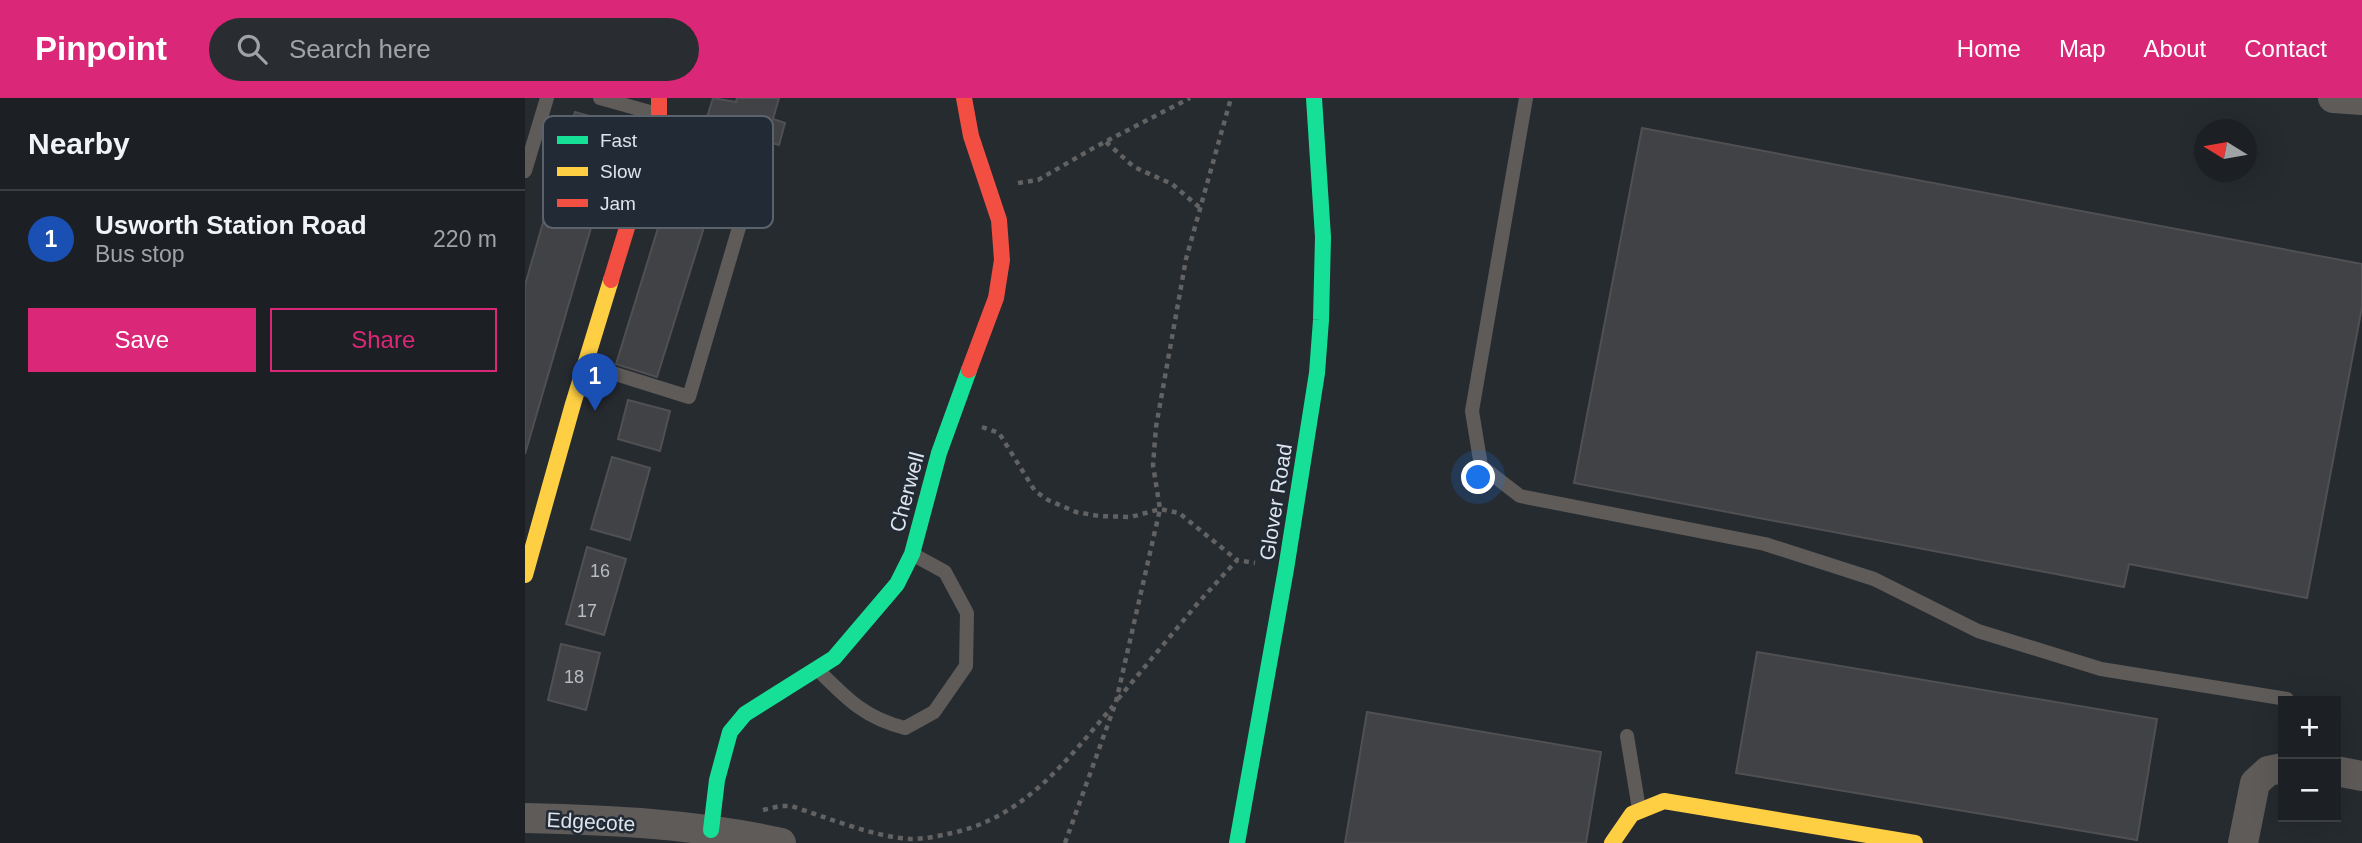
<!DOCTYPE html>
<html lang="en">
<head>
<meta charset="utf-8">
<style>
	body { margin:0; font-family:Helvetica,sans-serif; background:#292d31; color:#f1f3f6 }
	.controls { position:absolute; right:21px; bottom:21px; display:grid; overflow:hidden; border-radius:0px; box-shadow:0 7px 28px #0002 }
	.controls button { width:63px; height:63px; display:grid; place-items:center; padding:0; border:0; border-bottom:2px solid #3a3e41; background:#1c2024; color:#f1f3f6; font:35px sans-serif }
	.compass { position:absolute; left:1669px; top:21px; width:63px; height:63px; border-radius:50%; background:#1c2024; box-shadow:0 7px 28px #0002; rotate:281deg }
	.you { position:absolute; left:954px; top:380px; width:24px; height:24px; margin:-18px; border:5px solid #fff; border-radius:50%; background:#1a73e8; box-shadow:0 0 0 10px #1a73e833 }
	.badge { display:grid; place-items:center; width:46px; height:46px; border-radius:50%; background:#db2777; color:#fff; font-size:23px; font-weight:700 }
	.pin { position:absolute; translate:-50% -58px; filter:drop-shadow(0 2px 4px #0008) }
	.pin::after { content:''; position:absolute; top:37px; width:24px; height:21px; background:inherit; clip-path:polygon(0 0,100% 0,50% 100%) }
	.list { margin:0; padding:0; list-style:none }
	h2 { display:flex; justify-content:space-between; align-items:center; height:91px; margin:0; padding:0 28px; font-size:30px }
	h2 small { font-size:23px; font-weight:400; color:#a0a3a6 }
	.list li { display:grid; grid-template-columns:46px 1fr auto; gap:21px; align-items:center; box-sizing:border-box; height:98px; padding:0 28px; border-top:2px solid #3a3e41 }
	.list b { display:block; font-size:26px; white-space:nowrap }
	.list p { margin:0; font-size:23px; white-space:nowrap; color:#a0a3a6 }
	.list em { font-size:23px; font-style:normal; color:#a0a3a6 }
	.actions { display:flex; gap:14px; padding:21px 28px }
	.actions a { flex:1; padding:16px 0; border:2px solid #db2777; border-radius:0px; text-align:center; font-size:24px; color:#db2777 }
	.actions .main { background:#db2777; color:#fff }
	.icon { flex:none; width:38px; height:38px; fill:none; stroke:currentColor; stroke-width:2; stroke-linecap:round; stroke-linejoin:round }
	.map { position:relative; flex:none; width:1837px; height:745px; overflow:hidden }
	header { display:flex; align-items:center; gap:42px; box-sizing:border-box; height:98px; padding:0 35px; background:#db2777; color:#fff }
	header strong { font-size:33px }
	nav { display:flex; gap:38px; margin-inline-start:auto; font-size:24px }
	.search { width:490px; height:63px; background:#292d31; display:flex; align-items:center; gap:18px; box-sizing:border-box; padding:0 24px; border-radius:38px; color:#a0a3a6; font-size:26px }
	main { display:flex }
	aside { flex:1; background:#1c2024 }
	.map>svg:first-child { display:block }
</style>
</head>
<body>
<header>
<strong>Pinpoint</strong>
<div class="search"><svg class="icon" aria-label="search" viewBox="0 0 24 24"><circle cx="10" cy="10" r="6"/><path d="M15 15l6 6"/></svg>Search here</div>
<nav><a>Home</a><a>Map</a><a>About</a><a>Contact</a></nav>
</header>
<main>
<aside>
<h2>Nearby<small></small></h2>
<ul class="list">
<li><span class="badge" style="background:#1a4fb4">1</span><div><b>Usworth Station Road</b><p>Bus stop</p></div><em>220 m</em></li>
</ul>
<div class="actions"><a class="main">Save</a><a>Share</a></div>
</aside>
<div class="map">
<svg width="1837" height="745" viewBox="0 0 1837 745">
	<rect width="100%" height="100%" fill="#262b30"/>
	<g fill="#414245" stroke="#505053" stroke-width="2">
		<polygon points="188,0 211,4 212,0 254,0 248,21 260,25 254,47 180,26"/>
		<polygon points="50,14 96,27 0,356 0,187"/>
		<polygon points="1117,30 1837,166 1837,209 1782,500 1604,466 1599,489 1049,385"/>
		<polygon points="159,46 201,59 132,279 91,266"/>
		<polygon points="103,302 145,313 135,353 93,341"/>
		<polygon points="87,359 125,370 105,442 66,431"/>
		<polygon points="62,449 101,461 79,537 41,526"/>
		<polygon points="36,546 75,555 61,612 23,602"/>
		<polygon points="1232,554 1632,621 1612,742 1211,675"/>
		<polygon points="842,614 1076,654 1061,745 820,745"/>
	</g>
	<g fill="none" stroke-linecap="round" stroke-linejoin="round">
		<g stroke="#636262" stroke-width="4.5" stroke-dasharray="5 5" stroke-linecap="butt">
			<polyline points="581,44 609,69 647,86 674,109"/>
			<polyline points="493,85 513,82 572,48 665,0"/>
			<polyline points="457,329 474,335 510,393 523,402 551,414 574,418 606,419 635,411 654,415 712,462"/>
			<polyline points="593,601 673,505 712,462 730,465"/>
			<path d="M238,712L255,708H266C301,719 349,739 385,741C399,741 414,738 427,735C500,719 542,662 588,608"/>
			<polyline points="540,745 591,604 635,411 628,367 631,329 661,161 706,0"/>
		</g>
		<g stroke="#5f5b59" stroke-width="14">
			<polyline points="75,0 132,16"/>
			<polyline points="1001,0 947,313 956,368 995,398 1240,446 1349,481 1453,533 1576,571 1762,601"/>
			<polyline points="0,73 22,0"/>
			<polyline points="62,267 164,299 236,55 135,25"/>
			<path d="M294,573C322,601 340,620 380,630L409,614L441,568L442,515L420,474L389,457"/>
			<polyline points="1102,638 1114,711"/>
		</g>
		<g stroke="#5f5b59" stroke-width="30">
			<polyline points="1808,0 1837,2"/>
			<polyline points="1811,673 1837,678"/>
			<path d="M0,720C86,722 172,726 256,745"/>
			<polyline points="1718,745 1730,685 1743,673 1758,670"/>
		</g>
		<g stroke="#16e098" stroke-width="16">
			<polyline points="186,732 192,682 205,634 220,616 309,560 372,486 387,456 414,355 444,272"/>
			<polyline points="712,745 761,471 792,275 796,222 798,139 789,0"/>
		</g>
		<g stroke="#ffcf43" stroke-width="16">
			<polyline points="0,477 48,306 86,182"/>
			<polyline points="1087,745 1107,716 1139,703 1390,745"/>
		</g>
		<g stroke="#f24e42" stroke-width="16">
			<polyline points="439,0 446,38 474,122 477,162 471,200 444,272"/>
			<polyline points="86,182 134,25 134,0"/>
		</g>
	</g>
	<g text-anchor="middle" stroke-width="5" stroke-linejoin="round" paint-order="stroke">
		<g font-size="18" fill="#b7bcc2">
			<text x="75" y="479">16</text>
			<text x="62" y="519">17</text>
			<text x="49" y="585">18</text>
		</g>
		<g font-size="21" fill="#dee4eb" stroke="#212a35">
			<text transform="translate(382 394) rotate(-75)" y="7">Cherwell</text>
			<text transform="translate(751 404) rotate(-81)" y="7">Glover Road</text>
			<text transform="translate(66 724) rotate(3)" y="7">Edgecote</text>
		</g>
	</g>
	<rect x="18" y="18" width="230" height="112" rx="10" fill="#212a35" stroke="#5a626c" stroke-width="2"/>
	<rect x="32" y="38" width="31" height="8" fill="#16e098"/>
	<rect x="32" y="69" width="31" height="9" fill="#ffcf43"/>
	<rect x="32" y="101" width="31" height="8" fill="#f24e42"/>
	<g font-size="19" fill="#dee4eb">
		<text x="75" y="49">Fast</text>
		<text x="75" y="80">Slow</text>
		<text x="75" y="112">Jam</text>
	</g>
</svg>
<div class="controls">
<button>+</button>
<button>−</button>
</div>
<svg class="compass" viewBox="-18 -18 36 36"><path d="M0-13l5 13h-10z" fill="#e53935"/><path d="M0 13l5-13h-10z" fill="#a0a3a6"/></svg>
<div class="you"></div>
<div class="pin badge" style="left:70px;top:313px;background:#1a4fb4">1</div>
</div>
</main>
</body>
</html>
